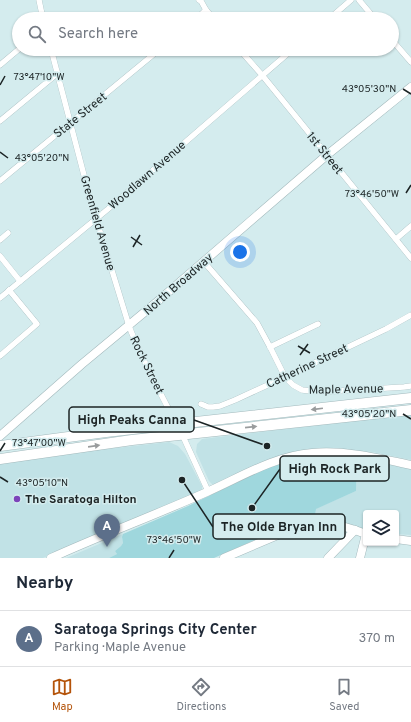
<!DOCTYPE html>
<html lang="en">
<head>
<meta charset="utf-8">
<style>
	body { margin:0; font-family:Overpass,sans-serif; background:#f6f6f7; color:#1f2937 }
	.controls { position:absolute; right:12px; bottom:12px; display:grid; overflow:hidden; border-radius:4px; box-shadow:0 1px 3px #0004 }
	.controls button { width:36px; height:36px; display:grid; place-items:center; padding:0; border:0; border-bottom:1px solid #e0e1e3; background:#fff; color:#1f2937; font:20px sans-serif }
	.you { position:absolute; left:240px; top:252px; width:14px; height:14px; margin:-10px; border:3px solid #fff; border-radius:50%; background:#1a73e8; box-shadow:0 0 0 6px #1a73e833 }
	.badge { display:grid; place-items:center; width:26px; height:26px; border-radius:50%; background:#b45309; color:#fff; font-size:13px; font-weight:700 }
	.pin { position:absolute; translate:-50% -33px; filter:drop-shadow(0 1px 2px #0008) }
	.pin::after { content:''; position:absolute; top:21px; width:14px; height:12px; background:inherit; clip-path:polygon(0 0,100% 0,50% 100%) }
	.list { margin:0; padding:0; list-style:none }
	h2 { display:flex; justify-content:space-between; align-items:center; height:52px; margin:0; padding:0 16px; font-size:17px }
	h2 small { font-size:13px; font-weight:400; color:#747a83 }
	.list li { display:grid; grid-template-columns:26px 1fr auto; gap:12px; align-items:center; box-sizing:border-box; height:56px; padding:0 16px; border-top:1px solid #e0e1e3 }
	.list b { display:block; font-size:15px; white-space:nowrap }
	.list p { margin:0; font-size:13px; white-space:nowrap; color:#747a83 }
	.list em { font-size:13px; font-style:normal; color:#747a83 }
	.icon { flex:none; width:22px; height:22px; fill:none; stroke:currentColor; stroke-width:2; stroke-linecap:round; stroke-linejoin:round }
	.map { position:relative; flex:none; width:411px; height:558px; overflow:hidden }
	.search { position:absolute; background:#fff; box-shadow:0 1px 3px #0004; left:12px; right:12px; top:12px; height:44px; display:flex; align-items:center; gap:10px; box-sizing:border-box; padding:0 14px; border-radius:22px; color:#747a83; font-size:15px }
	.sheet { height:108px; background:#fff }
	nav { display:flex; justify-content:space-around; align-items:center; box-sizing:border-box; height:56px; border-top:1px solid #e0e1e3; background:#fff; font-size:11px; color:#747a83 }
	nav a { display:grid; justify-items:center; gap:2px }
	nav .on { color:#b45309 }
	.map>svg:first-child { display:block }
</style>
</head>
<body>
<div class="map">
<svg width="411" height="558" viewBox="0 0 411 558">
	<rect width="100%" height="100%" fill="#d4ecee"/>
	<g fill="#c1e2e6">
		<polygon points="411,414 411,460 372,452 329,448 297,451 215,484 212,484 209,481 196,452 197,444 202,439"/>
		<polygon points="169,442 178,446 185,454 202,486 202,489 200,491 43,558 0,558 0,461"/>
		<polygon points="357,458 411,469 411,535 396,534 396,513 366,513 366,530 346,523 328,520 314,519 315,509 356,491"/>
		<polygon points="123,534 122,537 123,543 121,546 115,551 117,554 109,558 66,558"/>
	</g>
	<polygon fill="#9fd7dd" points="333,457 357,458 356,491 316,509 314,519 302,521 291,524 214,558 109,558 117,554 115,551 121,546 123,543 122,537 123,534 188,506 265,469 286,462 310,458"/>
	<g fill="none" stroke-linecap="round" stroke-linejoin="round">
		<defs>
			<g id="street">
				<polyline points="39,0 43,19"/>
				<polyline points="199,0 201,1 206,10 214,19"/>
				<polyline points="359,0 375,19"/>
				<polyline points="196,19 206,10"/>
				<polyline points="329,19 351,0"/>
				<polyline points="392,40 411,62"/>
				<path d="M51,49L91,202L129,326C142,360 160,392 177,425"/>
				<polyline points="239,49 262,75 411,258"/>
				<polyline points="0,65 19,49"/>
				<polyline points="0,121 58,73"/>
				<polyline points="0,181 160,49"/>
				<polyline points="396,239 411,226"/>
				<polyline points="0,240 8,233"/>
				<polyline points="0,256 20,281"/>
				<polyline points="204,262 257,323 270,347 285,377 293,385 302,390 321,392 404,387 411,386"/>
				<polyline points="0,298 108,209 293,49"/>
				<polyline points="270,347 318,324"/>
				<polyline points="0,356 37,324 9,290"/>
				<polyline points="201,404 208,407 213,407 220,406 235,400 285,377 386,329 411,315"/>
				<polyline points="181,432 208,491"/>
			</g>
			<g id="secondary">
				<polyline points="0,436 82,364 158,301 327,155 411,87"/>
				<polyline points="396,539 411,541"/>
				<path d="M51,558C102,535 155,515 207,492C241,477 274,456 312,453C345,450 378,458 411,465"/>
				<path d="M224,558L292,529C322,520 337,523 366,534"/>
				<polyline points="328,558 355,530"/>
				<polyline points="360,558 366,534"/>
			</g>
			<g id="highway">
				<polyline points="0,446 106,432 411,398"/>
				<polyline points="0,459 132,440 411,410"/>
			</g>
		</defs>
		<use href="#street" stroke="#a3b9bc" stroke-width="6"/>
		<use href="#secondary" stroke="#a3b9bc" stroke-width="9"/>
		<use href="#highway" stroke="#a3b9bc" stroke-width="11"/>
		<use href="#street" stroke="#fff" stroke-width="5.5"/>
		<use href="#secondary" stroke="#fff" stroke-width="8"/>
		<use href="#highway" stroke="#fff" stroke-width="10"/>
	</g>
	<defs><path id="oneway-solid" d="M-6-.8H1V-3.2L6.5 0L1 3.2V.8H-6Z"/></defs>
	<g fill="#999c9d">
		<use href="#oneway-solid" transform="translate(317 409) rotate(173)"/>
		<use href="#oneway-solid" transform="translate(251 427) rotate(-6)"/>
		<use href="#oneway-solid" transform="translate(94 446) rotate(-8)"/>
	</g>
	<path fill="none" stroke="#1c2425" stroke-width="1.5" d="M0,85L5,76M403,89L411,94M0,152L8,158M406,193L411,185M131,237L142,245M133,247L140,235M298,346L310,353M300,355L308,344M403,414L411,419M0,451L5,443M0,477L8,482M169,558L174,550"/>
	<circle fill="#7c43ba" stroke="#d4ecee" stroke-width="1.5" cx="17" cy="499" r="4"/>
	<g text-anchor="middle" stroke-width="3" stroke-linejoin="round" paint-order="stroke">
		<g font-size="12" fill="#1c2425" stroke="#d4ecee">
			<text transform="translate(80 115) rotate(-39)" y="4">State Street</text>
			<text transform="translate(325 153) rotate(51)" y="4">1st Street</text>
			<text transform="translate(147 175) rotate(-41)" y="4">Woodlawn Avenue</text>
			<text transform="translate(98 223) rotate(74)" y="4">Greenfield Avenue</text>
			<text transform="translate(178 284) rotate(-41)" y="4">North Broadway</text>
			<text transform="translate(147 365) rotate(64)" y="4">Rock Street</text>
			<text transform="translate(307 366) rotate(-25)" y="4">Catherine Street</text>
			<text transform="translate(346 389) rotate(-1)" y="4">Maple Avenue</text>
		</g>
		<g font-size="12" font-weight="bold" fill="#1c2425" stroke="#d4ecee" text-anchor="start">
			<text x="25" y="503">The Saratoga Hilton</text>
		</g>
	</g>
	<g font-size="10" text-anchor="middle" fill="#1c2425" stroke="#d4ecee" stroke-width="3" stroke-linejoin="round" paint-order="stroke">
		<text x="39" y="80">73°47'10"W</text>
		<text x="369" y="92">43°05'30"N</text>
		<text x="42" y="161">43°05'20"N</text>
		<text x="372" y="197">73°46'50"W</text>
		<text x="369" y="417">43°05'20"N</text>
		<text x="39" y="446">73°47'00"W</text>
		<text x="42" y="486">43°05'10"N</text>
		<text x="174" y="543">73°46'50"W</text>
	</g>
	<path fill="none" stroke="#1c2425" stroke-width="1.5" d="M267 446L194 420M252 508L280 469M182 480L213 527"/>
	<g fill="#1c2425" stroke="#d4ecee" stroke-width="1.5">
		<circle cx="267" cy="446" r="4"/>
		<circle cx="252" cy="508" r="4"/>
		<circle cx="182" cy="480" r="4"/>
	</g>
	<g fill="#d4ecee" stroke="#1c2425" stroke-width="1.5">
		<rect x="69" y="407" width="125" height="25" rx="4"/>
		<rect x="280" y="456" width="109" height="25" rx="4"/>
		<rect x="213" y="514" width="132" height="25" rx="4"/>
	</g>
	<g font-size="13" text-anchor="middle" font-weight="bold" fill="#1c2425">
		<text x="132" y="424">High Peaks Canna</text>
		<text x="335" y="473">High Rock Park</text>
		<text x="279" y="531">The Olde Bryan Inn</text>
	</g>
</svg>
<div class="controls">
<button><svg class="icon" aria-label="layers" viewBox="0 0 24 24"><path d="M12 4l9 5-9 5-9-5zM3 14l9 5 9-5"/></svg></button>
</div>
<div class="you"></div>
<div class="pin badge" style="left:107px;top:547px;background:#5c6f8a">A</div>
<div class="search"><svg class="icon" aria-label="search" viewBox="0 0 24 24"><circle cx="10" cy="10" r="6"/><path d="M15 15l6 6"/></svg>Search here</div>
</div>
<section class="sheet">
<h2>Nearby<small></small></h2>
<ul class="list">
<li><span class="badge" style="background:#5c6f8a">A</span><div><b>Saratoga Springs City Center</b><p>Parking · Maple Avenue</p></div><em>370 m</em></li>
</ul>
</section>
<nav>
<a class="on"><svg class="icon" aria-label="map" viewBox="0 0 24 24"><path d="M3 6l6-2 6 2 6-2v14l-6 2-6-2-6 2zM9 4v14M15 6v14"/></svg>Map</a>
<a><svg class="icon" aria-label="directions" viewBox="0 0 24 24"><path d="M12 3l9 9-9 9-9-9zM9 14v-3h6M13 9l2 2-2 2"/></svg>Directions</a>
<a><svg class="icon" aria-label="saved" viewBox="0 0 24 24"><path d="M7 4h10v16l-5-4-5 4z"/></svg>Saved</a>
</nav>
</body>
</html>
